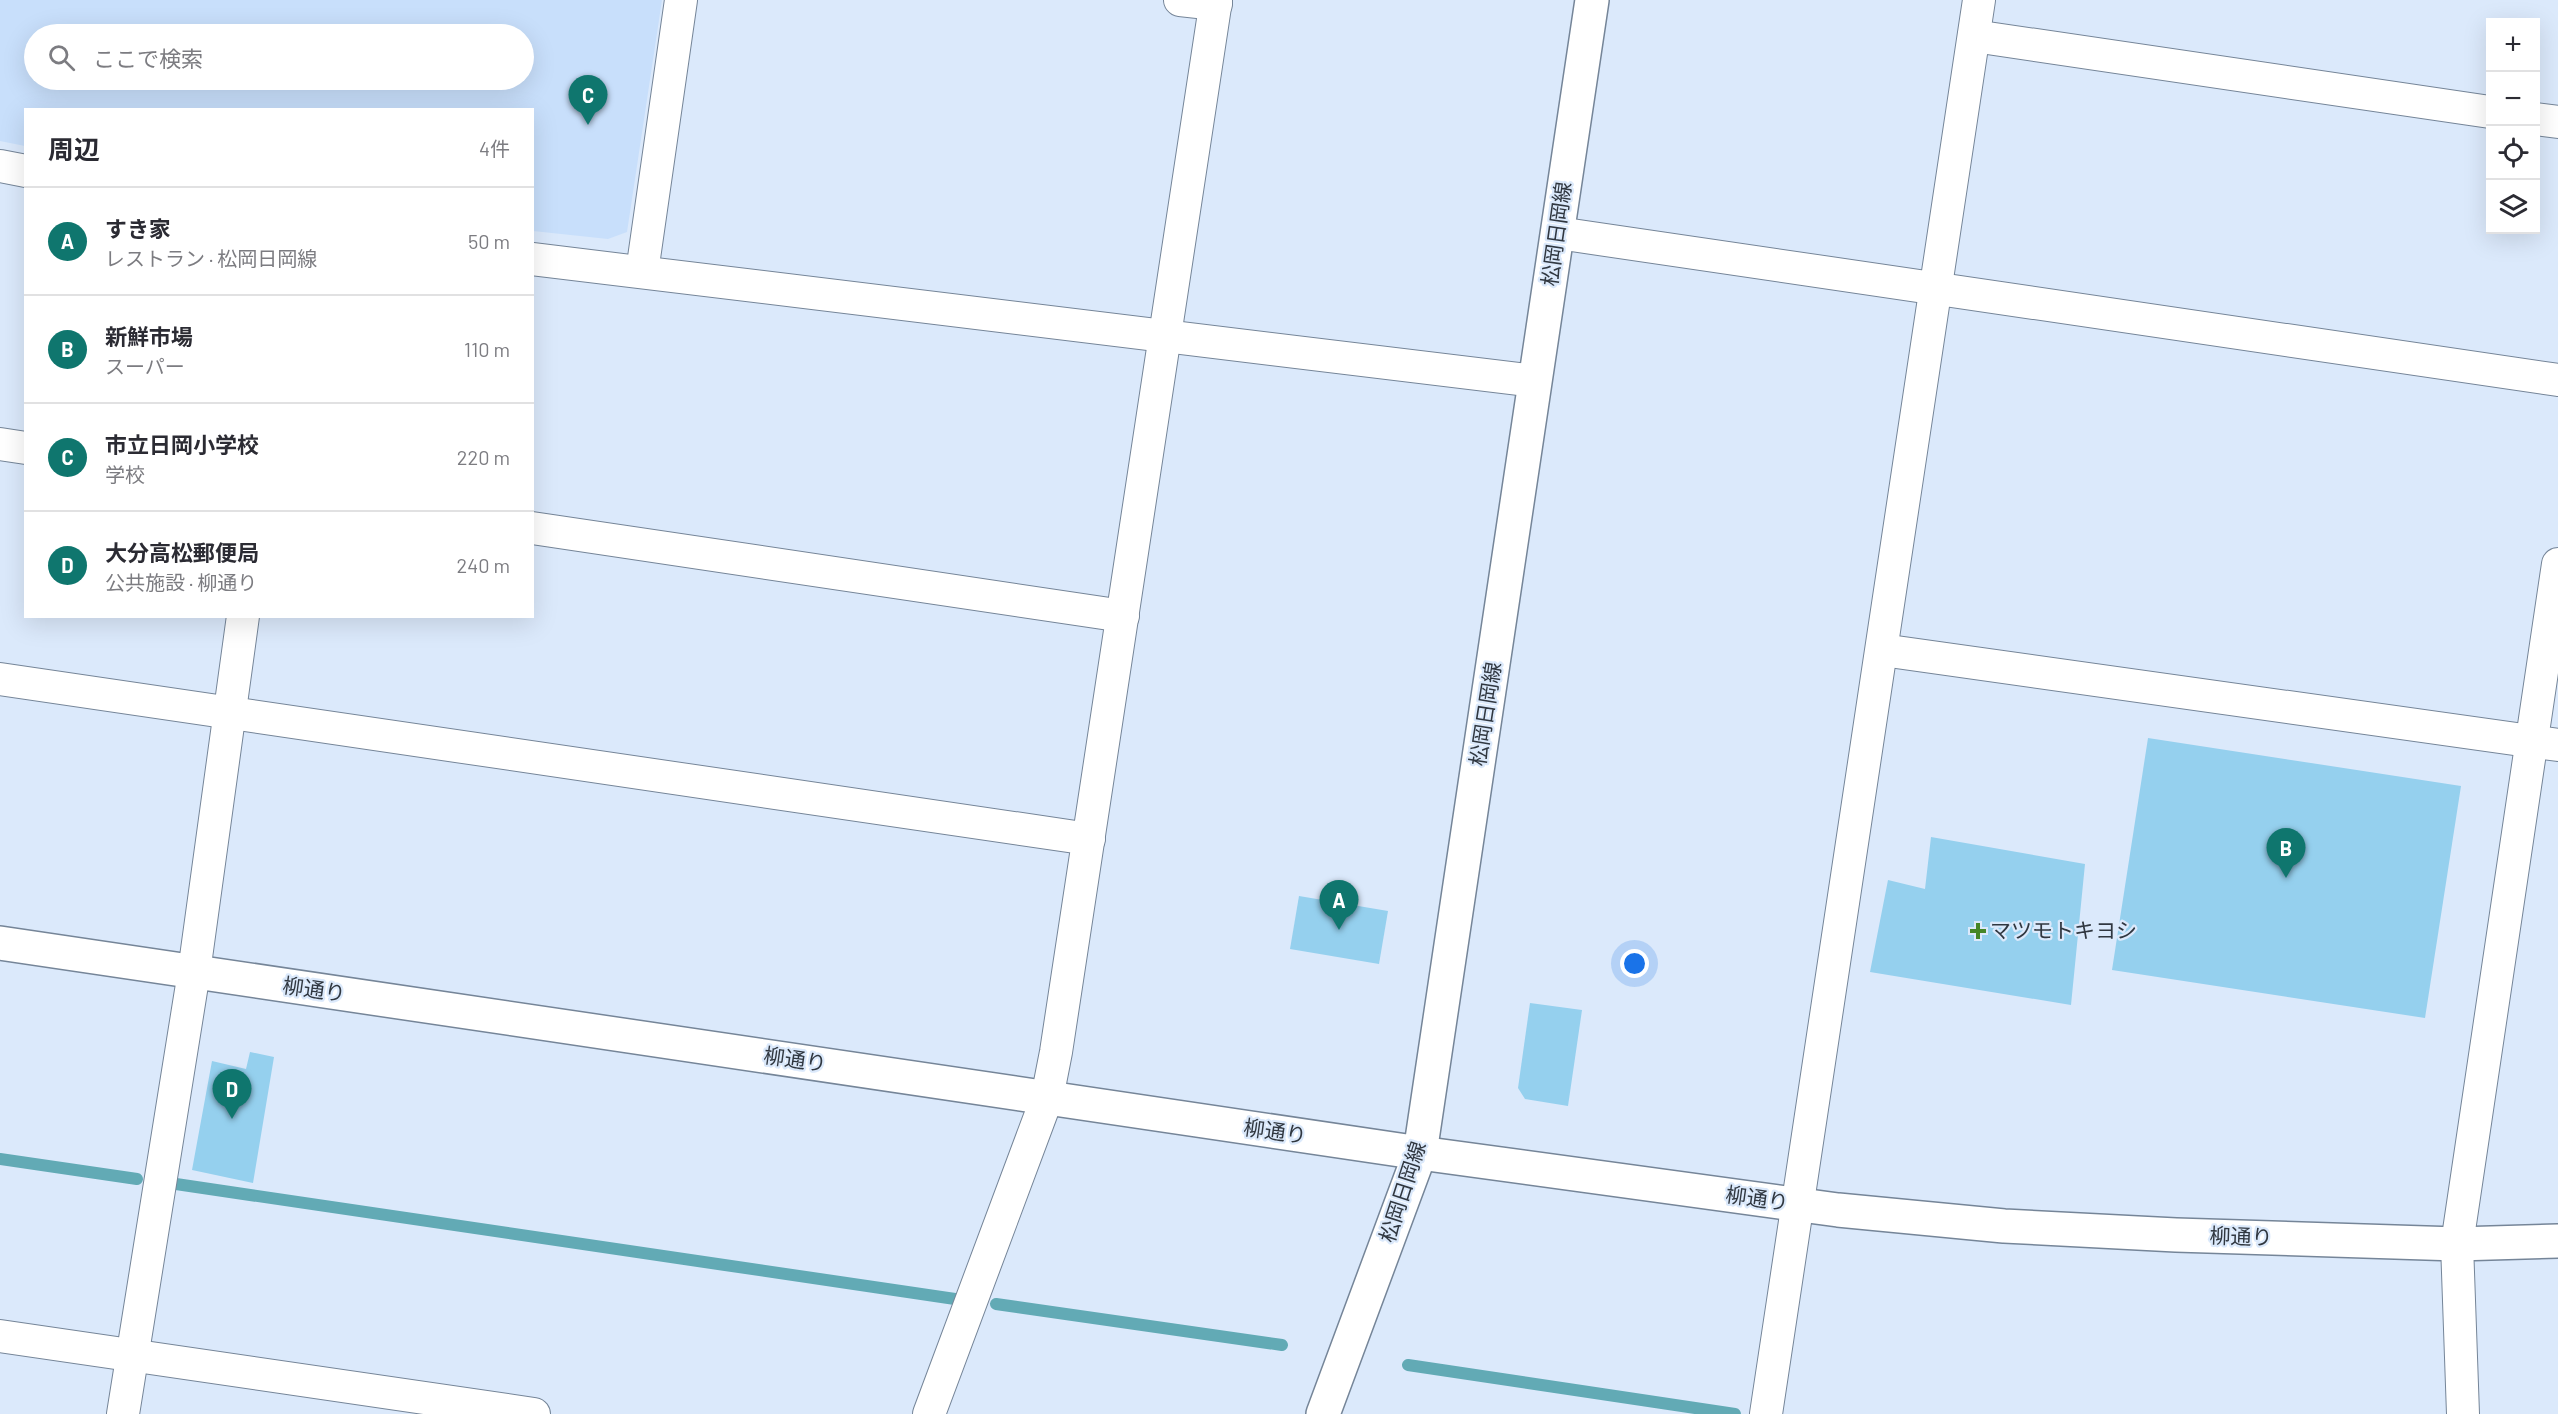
<!DOCTYPE html>
<html lang="ja">
<head>
<meta charset="utf-8">
<style>
	body { margin:0; font-family:Barlow,"Noto Sans JP",sans-serif; background:#f2f2f3; color:#2b2b33 }
	.controls { position:absolute; right:18px; top:18px; display:grid; overflow:hidden; border-radius:0px; box-shadow:0 6px 24px #0002 }
	.controls button { width:54px; height:54px; display:grid; place-items:center; padding:0; border:0; border-bottom:2px solid #e1e1e2; background:#fff; color:#2b2b33; font:30px sans-serif }
	.you { position:absolute; left:1635px; top:964px; width:21px; height:21px; margin:-15px; border:4px solid #fff; border-radius:50%; background:#1a73e8; box-shadow:0 0 0 9px #1a73e833 }
	.badge { display:grid; place-items:center; width:39px; height:39px; border-radius:50%; background:#0f766e; color:#fff; font-size:20px; font-weight:700 }
	.pin { position:absolute; translate:-50% -50px; filter:drop-shadow(0 2px 3px #0008) }
	.pin::after { content:''; position:absolute; top:32px; width:21px; height:18px; background:inherit; clip-path:polygon(0 0,100% 0,50% 100%) }
	.list { margin:0; padding:0; list-style:none }
	h2 { display:flex; justify-content:space-between; align-items:center; height:78px; margin:0; padding:0 24px; font-size:26px }
	h2 small { font-size:20px; font-weight:400; color:#7c7c81 }
	.list li { display:grid; grid-template-columns:39px 1fr auto; gap:18px; align-items:center; box-sizing:border-box; height:108px; padding:0 24px; border-top:2px solid #e1e1e2 }
	.list b { display:block; font-size:22px; white-space:nowrap }
	.list p { margin:0; font-size:20px; white-space:nowrap; color:#7c7c81 }
	.list em { font-size:20px; font-style:normal; color:#7c7c81 }
	.icon { flex:none; width:33px; height:33px; fill:none; stroke:currentColor; stroke-width:2; stroke-linecap:round; stroke-linejoin:round }
	.map { position:relative; flex:none; width:2558px; height:1414px; overflow:hidden }
	.search { position:absolute; background:#fff; box-shadow:0 6px 24px #0002; left:24px; top:24px; width:510px; height:66px; display:flex; align-items:center; gap:15px; box-sizing:border-box; padding:0 21px; border-radius:33px; color:#7c7c81; font-size:22px }
	.panel { position:absolute; background:#fff; box-shadow:0 6px 24px #0002; left:24px; top:108px; width:510px; height:510px; border-radius:0px }
	.map>svg:first-child { display:block }
</style>
</head>
<body>
<div class="map">
<svg width="2558" height="1414" viewBox="0 0 2558 1414">
	<rect width="100%" height="100%" fill="#dbe9fb"/>
	<path fill="#c8dffb" fill-rule="evenodd" d="M0,0H662L627,232L608,239L533,231L532,110H26L25,146L0,141ZM34,34H524V80H34Z"/>
	<g fill="none" stroke-linecap="round" stroke-linejoin="round">
		<g stroke="#62aab5" stroke-width="12">
			<polyline points="0,1159 137,1179"/>
			<polyline points="176,1184 955,1299"/>
			<polyline points="996,1304 1282,1345"/>
			<polyline points="1408,1365 1735,1414"/>
		</g>
	</g>
	<g fill="#95d0ee">
		<polygon points="2148,738 2461,786 2425,1018 2112,970"/>
		<polygon points="1931,837 2085,864 2071,1005 1870,972 1888,880 1925,889"/>
		<polygon points="1299,896 1388,911 1379,964 1290,949"/>
		<polygon points="1530,1003 1582,1010 1568,1106 1525,1099 1518,1088"/>
		<polygon points="250,1052 274,1057 253,1183 192,1170 212,1061 246,1069"/>
	</g>
	<g fill="none" stroke-linecap="round" stroke-linejoin="round">
		<defs>
			<g id="street">
				<polyline points="1180,0 1216,4"/>
				<polyline points="1974,36 2490,112"/>
				<polyline points="2536,119 2558,122"/>
				<polyline points="0,166 26,171"/>
				<polyline points="1558,233 2558,380"/>
				<polyline points="532,259 1535,381"/>
				<polyline points="642,272 681,0"/>
				<polyline points="0,444 26,448"/>
				<polyline points="532,528 1123,616"/>
				<polyline points="1882,650 2558,745"/>
				<polyline points="0,679 1089,839"/>
				<polyline points="0,1336 534,1414"/>
				<polyline points="123,1414 194,972 243,616"/>
				<polyline points="929,1414 1047,1098 1056,1052 1216,0"/>
				<polyline points="1766,1414 1979,0"/>
				<polyline points="2463,1414 2457,1244 2558,564"/>
			</g>
			<g id="secondary">
				<polyline points="0,943 1420,1153 1838,1210 2004,1226 2176,1235 2457,1244 2558,1241"/>
				<polyline points="1323,1414 1420,1153 1592,0"/>
			</g>
		</defs>
		<use href="#street" stroke="#758598" stroke-width="34"/>
		<use href="#secondary" stroke="#758598" stroke-width="36"/>
		<use href="#street" stroke="#fff" stroke-width="32"/>
		<use href="#secondary" stroke="#fff" stroke-width="33"/>
	</g>
	<path fill="#458627" stroke="#dbe9fb" stroke-width="2" d="M1975 922h6v6h6v6h-6v6h-6v-6h-6v-6h6z"/>
	<g text-anchor="middle" stroke-width="4.5" stroke-linejoin="round" paint-order="stroke">
		<g font-size="21" fill="#303740" stroke="#dbe9fb">
			<text transform="translate(1557 234) rotate(-82)" y="7">松岡日岡線</text>
			<text transform="translate(1486 714) rotate(-81)" y="7">松岡日岡線</text>
			<text transform="translate(314 990) rotate(8)" y="7">柳通り</text>
			<text transform="translate(795 1060) rotate(8)" y="7">柳通り</text>
			<text transform="translate(1275 1132) rotate(8)" y="7">柳通り</text>
			<text transform="translate(1403 1192) rotate(-72)" y="7">松岡日岡線</text>
			<text transform="translate(1757 1199) rotate(8)" y="7">柳通り</text>
			<text transform="translate(2241 1237) rotate(2)" y="7">柳通り</text>
		</g>
		<g font-size="21" fill="#303740" stroke="#dbe9fb" text-anchor="start">
			<text x="1990" y="938">マツモトキヨシ</text>
		</g>
	</g>
</svg>
<div class="controls">
<button>+</button>
<button>−</button>
<button><svg class="icon" aria-label="locate" viewBox="0 0 24 24"><circle cx="12" cy="12" r="6"/><path d="M12 2v4M12 18v4M2 12h4M18 12h4"/></svg></button>
<button><svg class="icon" aria-label="layers" viewBox="0 0 24 24"><path d="M12 4l9 5-9 5-9-5zM3 14l9 5 9-5"/></svg></button>
</div>
<div class="you"></div>
<div class="pin badge" style="left:1339px;top:930px">A</div>
<div class="pin badge" style="left:2286px;top:878px">B</div>
<div class="pin badge" style="left:588px;top:125px">C</div>
<div class="pin badge" style="left:232px;top:1119px">D</div>
<div class="search"><svg class="icon" aria-label="search" viewBox="0 0 24 24"><circle cx="10" cy="10" r="6"/><path d="M15 15l6 6"/></svg>ここで検索</div>
<section class="panel">
<h2>周辺<small>4件</small></h2>
<ul class="list">
<li><span class="badge">A</span><div><b>すき家</b><p>レストラン · 松岡日岡線</p></div><em>50 m</em></li>
<li><span class="badge">B</span><div><b>新鮮市場</b><p>スーパー</p></div><em>110 m</em></li>
<li><span class="badge">C</span><div><b>市立日岡小学校</b><p>学校</p></div><em>220 m</em></li>
<li><span class="badge">D</span><div><b>大分高松郵便局</b><p>公共施設 · 柳通り</p></div><em>240 m</em></li>
</ul>
</section>
</div>
</body>
</html>
